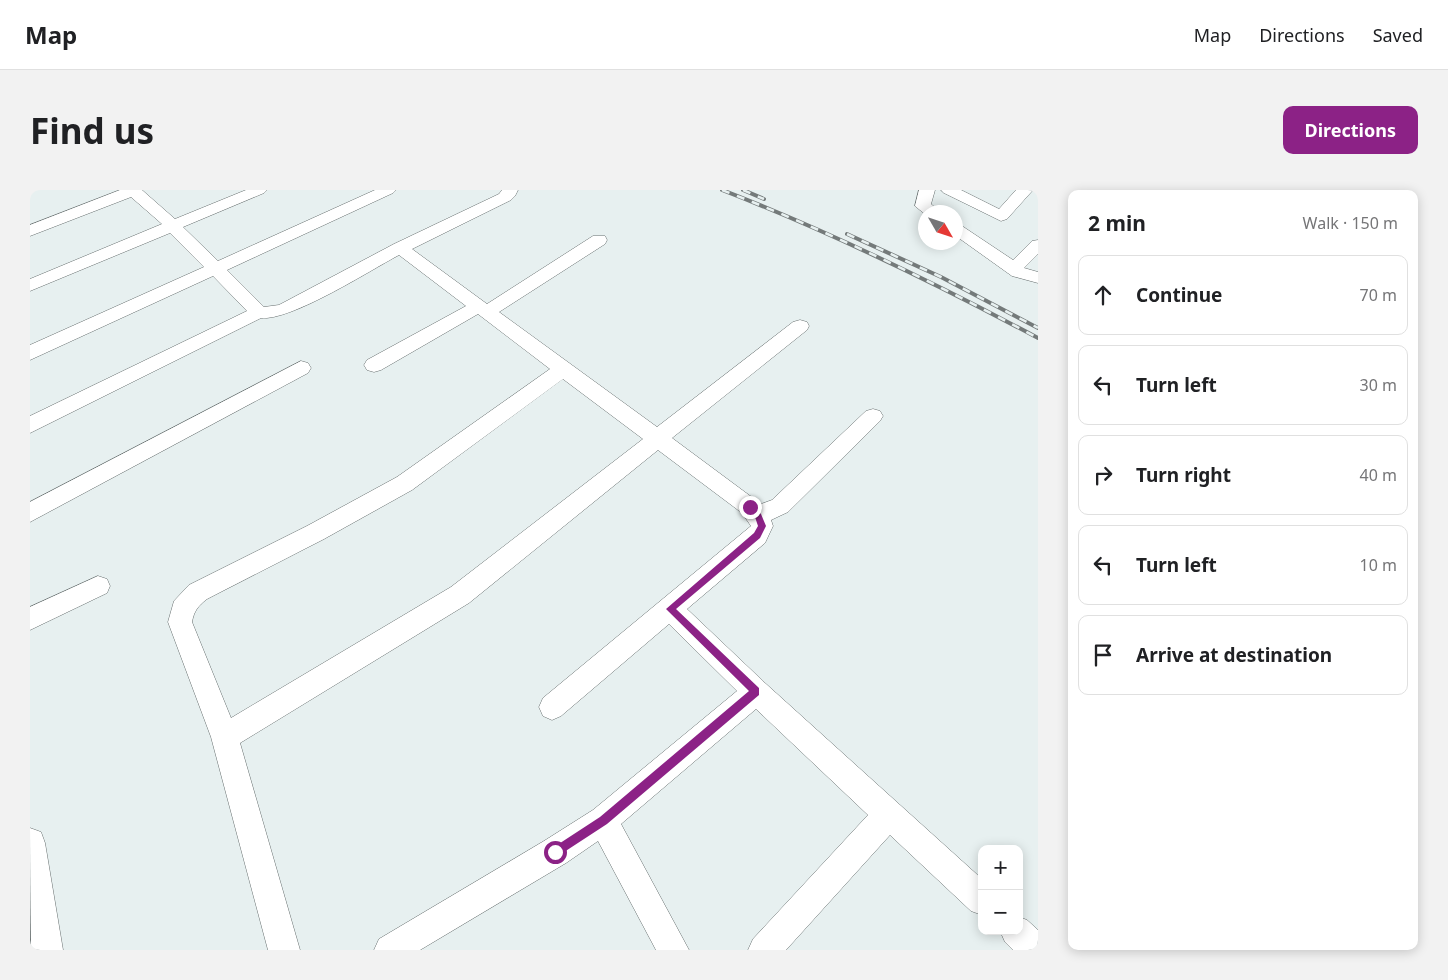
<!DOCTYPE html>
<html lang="en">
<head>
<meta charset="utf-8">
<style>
	body { margin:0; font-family:"Noto Sans",sans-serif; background:#f2f2f2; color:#202124 }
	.controls { position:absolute; right:15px; bottom:15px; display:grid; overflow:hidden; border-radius:10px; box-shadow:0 2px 12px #0003 }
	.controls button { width:45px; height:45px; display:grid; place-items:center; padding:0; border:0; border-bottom:1px solid #e0e0e0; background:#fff; color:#202124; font:25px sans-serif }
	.compass { position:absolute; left:888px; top:15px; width:45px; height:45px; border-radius:50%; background:#fff; box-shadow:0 2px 12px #0003; rotate:129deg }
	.stop { position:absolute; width:15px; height:15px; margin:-11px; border:4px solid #8c2286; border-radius:50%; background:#fff }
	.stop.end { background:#8c2286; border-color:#fff; box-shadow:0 1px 5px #0008 }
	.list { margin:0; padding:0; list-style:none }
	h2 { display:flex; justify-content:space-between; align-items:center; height:65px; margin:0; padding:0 20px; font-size:21px }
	h2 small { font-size:16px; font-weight:400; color:#757577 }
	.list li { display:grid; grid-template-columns:32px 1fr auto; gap:15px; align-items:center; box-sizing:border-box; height:80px; margin:0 10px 10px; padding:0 10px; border:1px solid #e0e0e0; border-radius:10px }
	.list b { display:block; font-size:19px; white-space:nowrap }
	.list em { font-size:16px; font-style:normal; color:#757577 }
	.icon { flex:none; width:28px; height:28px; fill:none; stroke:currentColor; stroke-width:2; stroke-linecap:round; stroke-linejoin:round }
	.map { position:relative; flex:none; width:1008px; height:760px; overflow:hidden; border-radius:10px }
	header { display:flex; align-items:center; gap:30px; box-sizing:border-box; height:70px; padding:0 25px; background:#fff; border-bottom:1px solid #e0e0e0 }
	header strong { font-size:24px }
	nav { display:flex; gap:28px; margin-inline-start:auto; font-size:18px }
	.intro { display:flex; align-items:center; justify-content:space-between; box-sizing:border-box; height:120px; padding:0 30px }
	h1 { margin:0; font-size:35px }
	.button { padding:12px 22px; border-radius:10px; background:#8c2286; color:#fff; font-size:18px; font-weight:700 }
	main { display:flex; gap:30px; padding:0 30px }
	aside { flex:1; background:#fff; border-radius:10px; box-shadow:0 2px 12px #0003 }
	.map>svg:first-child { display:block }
</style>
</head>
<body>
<header>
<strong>Map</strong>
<nav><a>Map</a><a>Directions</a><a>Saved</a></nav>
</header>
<div class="intro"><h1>Find us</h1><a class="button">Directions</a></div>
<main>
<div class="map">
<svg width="1008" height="760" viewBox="0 0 1008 760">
	<rect width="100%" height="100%" fill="#e7f0f0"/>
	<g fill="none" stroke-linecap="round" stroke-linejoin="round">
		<defs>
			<g id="minor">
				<path d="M90,0H112L145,29L216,0H237L234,3L153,37L188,71L345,0H366L363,3L197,80L234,117L249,115L364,54L469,4L472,0H488L485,6L481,10L382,59L457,114L563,46H575L577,50L575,54L469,122L627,237L763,132L770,130L777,132L779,136L777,140L642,248L731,314L742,310L836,221L843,219L850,221L853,226L850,231L758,322L741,330L743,336L735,353L657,419L735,493L952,689V725L941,721L860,645L756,760H718L723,749L838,625L726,519L591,634L659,760H626L568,651L536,673L390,760H344L349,749L514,651L563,620L707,501L639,434L531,526L522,530L513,526L509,517L513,508L721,336L712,323L628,260L439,413L210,553L270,760H238L181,547L138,432L144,411L159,395L277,336L367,287L520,179L448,124L351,180L344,182L337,180L334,175L337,170L436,116L369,65C339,81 261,131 231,128L0,243V226L217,121L183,86L0,170V155L174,77L140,43L0,101V89L132,34L101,7L0,46V35ZM533,189L613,249L421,397L201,528L162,432C164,421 168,416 177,409L294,349L382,300Z"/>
				<polygon points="889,0 905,0 901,14 910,22 896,22 896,25 885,16"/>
				<polygon points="911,0 931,0 969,19 986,0 1003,0 977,29 971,31 914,3"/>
				<polygon points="926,34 932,36 983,70 1002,51 1008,50 1008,64 994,78 1008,82 1008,93 982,86 926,46"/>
				<polygon points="271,171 278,173 281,178 278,183 0,332 0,312"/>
				<polygon points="68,386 77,389 80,396 77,403 0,440 0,417"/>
				<polygon points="0,638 11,642 15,653 33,760 1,760"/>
				<polygon points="989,727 997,730 1008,740 1008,760 983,760 975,752 970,741 989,741"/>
			</g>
		</defs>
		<use href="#minor" stroke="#666e6e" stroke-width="1"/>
		<use href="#minor" fill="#fff" fill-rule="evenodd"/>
		<defs>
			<g id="rail">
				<path d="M692,0C801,42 905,93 1008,148"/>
				<polyline points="713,0 734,9"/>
				<polyline points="817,44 911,87 1008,138"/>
			</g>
		</defs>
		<use href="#rail" stroke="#747a7a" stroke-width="4"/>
		<use href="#rail" stroke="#e7f0f0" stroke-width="2.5" stroke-dasharray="8" stroke-linecap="butt"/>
	</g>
	<polygon fill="#8c2286" points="720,314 731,324 736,336 730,348 646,419 729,498 729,505 577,634 528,666 525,667 521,666 520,662 521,659 570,627 719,501 636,419 724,343 728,336 725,327 716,317"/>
</svg>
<div class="controls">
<button>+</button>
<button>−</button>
</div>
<svg class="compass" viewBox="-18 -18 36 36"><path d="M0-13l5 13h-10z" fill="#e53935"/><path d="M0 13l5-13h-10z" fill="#757577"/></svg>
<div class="stop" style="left:525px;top:662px"></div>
<div class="stop end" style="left:720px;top:317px"></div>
</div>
<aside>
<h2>2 min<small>Walk · 150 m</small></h2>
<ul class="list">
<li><svg class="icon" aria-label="ahead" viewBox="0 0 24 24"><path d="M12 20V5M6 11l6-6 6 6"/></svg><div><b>Continue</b></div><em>70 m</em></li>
<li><svg class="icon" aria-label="left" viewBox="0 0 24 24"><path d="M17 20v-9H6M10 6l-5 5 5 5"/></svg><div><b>Turn left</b></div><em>30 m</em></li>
<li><svg class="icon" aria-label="right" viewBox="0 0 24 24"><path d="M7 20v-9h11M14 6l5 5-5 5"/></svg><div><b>Turn right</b></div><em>40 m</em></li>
<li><svg class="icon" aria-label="left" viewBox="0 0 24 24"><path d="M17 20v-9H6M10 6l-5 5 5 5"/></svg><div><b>Turn left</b></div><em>10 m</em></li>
<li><svg class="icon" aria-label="arrive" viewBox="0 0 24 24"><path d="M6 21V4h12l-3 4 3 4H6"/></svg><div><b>Arrive at destination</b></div></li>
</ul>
</aside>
</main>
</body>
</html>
